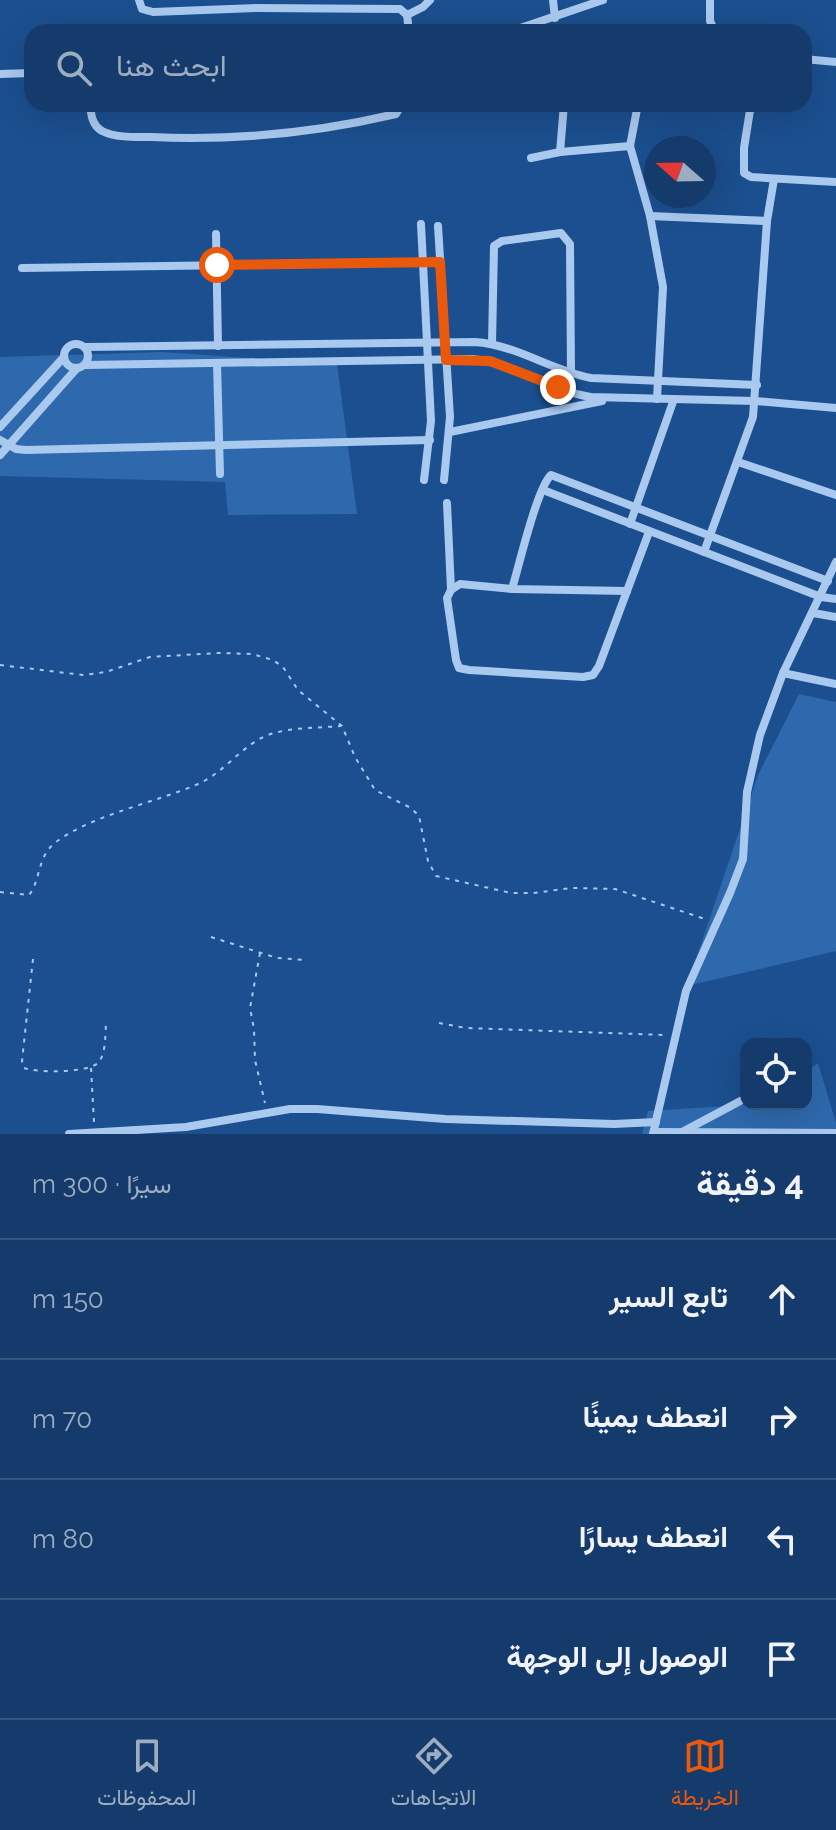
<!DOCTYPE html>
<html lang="ar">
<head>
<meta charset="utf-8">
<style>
	body { margin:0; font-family:Raleway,Vazirmatn,sans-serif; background:#214673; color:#f1f3f6; direction:rtl }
	.controls { position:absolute; right:24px; bottom:24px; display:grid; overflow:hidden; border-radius:16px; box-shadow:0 8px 32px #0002 }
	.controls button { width:72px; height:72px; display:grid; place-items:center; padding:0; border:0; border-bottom:2px solid #33557e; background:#143b6b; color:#f1f3f6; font:40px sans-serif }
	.compass { position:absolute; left:644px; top:136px; width:72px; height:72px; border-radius:50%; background:#143b6b; box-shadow:0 8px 32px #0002; rotate:290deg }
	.stop { position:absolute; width:24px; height:24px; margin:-18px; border:6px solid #ea580c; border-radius:50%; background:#fff }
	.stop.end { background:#ea580c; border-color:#fff; box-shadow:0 2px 8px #0008 }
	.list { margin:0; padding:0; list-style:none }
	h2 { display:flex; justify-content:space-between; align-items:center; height:104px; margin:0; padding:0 32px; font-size:34px }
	h2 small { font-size:26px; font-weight:400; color:#9dadc1 }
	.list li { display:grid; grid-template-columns:52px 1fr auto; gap:24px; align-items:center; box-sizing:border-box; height:120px; padding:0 32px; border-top:2px solid #33557e }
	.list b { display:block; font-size:30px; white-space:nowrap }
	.list em { font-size:26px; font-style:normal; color:#9dadc1 }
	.icon { flex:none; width:44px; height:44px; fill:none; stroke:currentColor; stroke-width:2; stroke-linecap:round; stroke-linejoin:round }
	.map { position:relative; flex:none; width:836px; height:1134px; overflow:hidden; direction:ltr }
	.search { position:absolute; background:#143b6b; box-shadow:0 8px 32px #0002; left:24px; right:24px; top:24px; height:88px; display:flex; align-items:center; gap:20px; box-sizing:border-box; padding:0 28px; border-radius:24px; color:#9dadc1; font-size:30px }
	.sheet { height:584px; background:#143b6b }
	nav { display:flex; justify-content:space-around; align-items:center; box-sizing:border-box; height:112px; border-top:2px solid #33557e; background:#143b6b; font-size:22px; color:#9dadc1 }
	nav a { display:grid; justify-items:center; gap:4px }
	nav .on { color:#ea580c }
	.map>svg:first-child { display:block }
</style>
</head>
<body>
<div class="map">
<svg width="836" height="1134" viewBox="0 0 836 1134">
	<rect width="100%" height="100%" fill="#1b4f8f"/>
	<g fill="#2e69ad">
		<polygon points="163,352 337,364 357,514 228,515 225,482 0,476 0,357"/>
		<polygon points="799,694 836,702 836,951 687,986 758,775"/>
		<polygon points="818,1063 836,1123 836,1134 642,1134 648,1111 759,1104 806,1104 806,1072"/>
	</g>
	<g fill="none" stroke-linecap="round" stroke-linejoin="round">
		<g stroke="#a9c9ee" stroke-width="2" stroke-dasharray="4 6" stroke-linecap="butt">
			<polyline points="0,665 83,675 106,672 150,657 218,653 252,654 273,660 283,667 298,690 342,726 355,757 375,790 411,808 419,816 428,861 436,876 511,893 533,893 572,888 615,889 708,920"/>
			<path d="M0,892L29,895C41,880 37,856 56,842C92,815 157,802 198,784C224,773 242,745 268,735C290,727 318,728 341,726"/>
			<polyline points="211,937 277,958 305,960"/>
			<polyline points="260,953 250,1008 254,1029 255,1060 265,1103"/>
			<path d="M33,959L22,1061L24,1068C37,1073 90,1073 99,1062C106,1052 105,1036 106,1024"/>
			<polyline points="439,1023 466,1028 665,1035"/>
			<polyline points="91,1068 94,1122"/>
		</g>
		<g stroke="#a9c9ee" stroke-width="8">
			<polyline points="139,0 142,9 153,12 256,8 400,9 407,15 409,32"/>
			<polyline points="553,0 555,18"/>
			<polyline points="710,0 710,21 715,32"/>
			<polyline points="407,15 423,7 430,0"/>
			<polyline points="509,32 603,0"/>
			<polyline points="804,59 836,62"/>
			<polyline points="0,74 32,73"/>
			<path d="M90,104C91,115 92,125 102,131C116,138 135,137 151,137C234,141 315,133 396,114L402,104"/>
			<polyline points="751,104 744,148 744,173 751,177 836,182"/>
			<polyline points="630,146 638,104"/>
			<polyline points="560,152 564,104"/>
			<polyline points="531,158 560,152 630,146 650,216 663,287 657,399"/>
			<polyline points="650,216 767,221"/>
			<polyline points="421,224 431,421 424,480"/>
			<polyline points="438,226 450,417 444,480"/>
			<polyline points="216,234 218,346"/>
			<polyline points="22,268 440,262"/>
			<circle cx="76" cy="356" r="12"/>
			<polyline points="492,344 494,246 502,241 561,233 570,244 571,373"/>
			<path d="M86,347L475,342C517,345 550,370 591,378L757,385"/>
			<polyline points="217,363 220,474"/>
			<path d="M85,365L472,359C515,363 549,391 591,397L755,401L836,408"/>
			<polyline points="0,427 64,357"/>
			<polyline points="450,432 602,401"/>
			<polyline points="0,440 16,449 26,450 430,440"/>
			<polyline points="0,455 77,368"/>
			<polyline points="738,462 836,495"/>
			<polyline points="543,490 821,597 836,599"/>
			<polyline points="447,503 451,590 447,598 456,660 459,668 469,670 583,677 593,675 599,666 649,532"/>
			<polyline points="630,524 674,399"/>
			<polyline points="704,552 753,417 767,221 774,179"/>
			<path d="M512,589C519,566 537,488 551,475L828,581"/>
			<polyline points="451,590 460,584 512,589 627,591"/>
			<polyline points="813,613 836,617"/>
			<polyline points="783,673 836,684"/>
			<polyline points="806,1066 808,1065"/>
			<polyline points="654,1132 836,1133"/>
			<polyline points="682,1132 746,1098"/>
			<polyline points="69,1134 186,1127 290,1109 317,1109 445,1119 614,1124 656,1122"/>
			<polyline points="653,1134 686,991 730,893 743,859 747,792 760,735 783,673 836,562"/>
		</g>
	</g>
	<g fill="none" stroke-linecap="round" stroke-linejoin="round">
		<polyline stroke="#ea580c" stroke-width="10" points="217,265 440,262 446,360 490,361 558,387"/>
	</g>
</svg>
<div class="controls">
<button><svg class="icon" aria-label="locate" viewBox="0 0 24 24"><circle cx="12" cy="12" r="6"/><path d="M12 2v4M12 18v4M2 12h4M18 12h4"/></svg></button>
</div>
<svg class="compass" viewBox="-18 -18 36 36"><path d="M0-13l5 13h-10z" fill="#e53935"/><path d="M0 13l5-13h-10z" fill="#9dadc1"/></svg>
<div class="stop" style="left:217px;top:265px"></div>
<div class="stop end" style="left:558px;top:387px"></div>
<div class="search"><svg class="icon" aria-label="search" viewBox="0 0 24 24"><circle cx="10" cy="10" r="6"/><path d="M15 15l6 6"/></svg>ابحث هنا</div>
</div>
<section class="sheet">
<h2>4 دقيقة<small>سيرًا · 300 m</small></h2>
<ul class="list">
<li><svg class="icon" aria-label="ahead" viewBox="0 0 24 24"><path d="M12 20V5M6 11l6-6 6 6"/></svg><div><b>تابع السير</b></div><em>150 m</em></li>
<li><svg class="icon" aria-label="right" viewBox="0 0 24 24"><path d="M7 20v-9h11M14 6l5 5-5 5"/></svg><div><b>انعطف يمينًا</b></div><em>70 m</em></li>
<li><svg class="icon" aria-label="left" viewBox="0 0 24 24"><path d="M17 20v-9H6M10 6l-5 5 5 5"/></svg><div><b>انعطف يسارًا</b></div><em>80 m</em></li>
<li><svg class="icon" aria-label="arrive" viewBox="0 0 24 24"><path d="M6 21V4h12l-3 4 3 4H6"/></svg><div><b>الوصول إلى الوجهة</b></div></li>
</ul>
</section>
<nav>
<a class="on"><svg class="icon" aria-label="map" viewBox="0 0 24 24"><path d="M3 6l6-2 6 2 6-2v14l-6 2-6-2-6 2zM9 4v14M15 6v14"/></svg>الخريطة</a>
<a><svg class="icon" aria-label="directions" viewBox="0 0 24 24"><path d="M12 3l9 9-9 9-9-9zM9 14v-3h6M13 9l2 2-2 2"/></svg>الاتجاهات</a>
<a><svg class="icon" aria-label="saved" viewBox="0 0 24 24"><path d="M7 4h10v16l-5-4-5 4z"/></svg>المحفوظات</a>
</nav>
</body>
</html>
